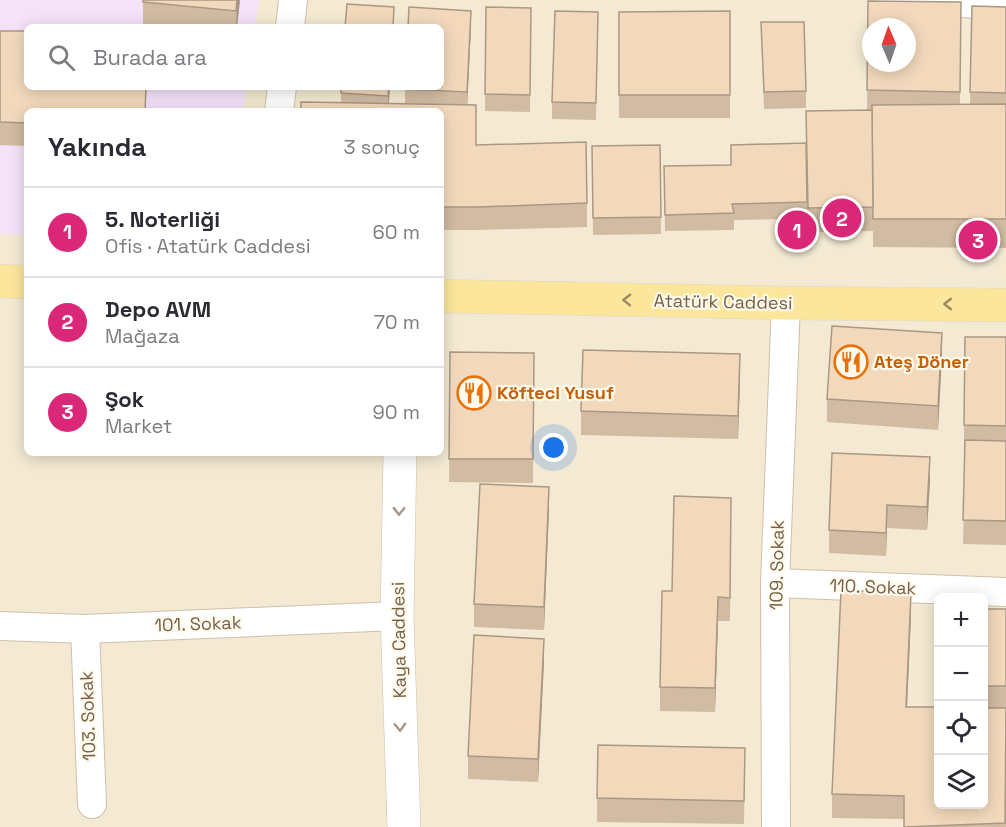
<!DOCTYPE html>
<html lang="tr">
<head>
<meta charset="utf-8">
<style>
	body { margin:0; font-family:"Space Grotesk",sans-serif; background:#f2f2f3; color:#2b2b33 }
	.controls { position:absolute; right:18px; bottom:18px; display:grid; overflow:hidden; border-radius:9px; box-shadow:0 3px 15px #0003 }
	.controls button { width:54px; height:54px; display:grid; place-items:center; padding:0; border:0; border-bottom:2px solid #e1e1e2; background:#fff; color:#2b2b33; font:30px sans-serif }
	.compass { position:absolute; left:862px; top:18px; width:54px; height:54px; border-radius:50%; background:#fff; box-shadow:0 3px 15px #0003; rotate:358deg }
	.you { position:absolute; left:554px; top:448px; width:21px; height:21px; margin:-15px; border:4px solid #fff; border-radius:50%; background:#1a73e8; box-shadow:0 0 0 9px #1a73e833 }
	.badge { display:grid; place-items:center; width:39px; height:39px; border-radius:50%; background:#db2777; color:#fff; font-size:20px; font-weight:700 }
	.pin { position:absolute; translate:-50% -50%; border:3px solid #fff; box-shadow:0 2px 6px #0006 }
	.list { margin:0; padding:0; list-style:none }
	h2 { display:flex; justify-content:space-between; align-items:center; height:78px; margin:0; padding:0 24px; font-size:26px }
	h2 small { font-size:20px; font-weight:400; color:#7c7c81 }
	.list li { display:grid; grid-template-columns:39px 1fr auto; gap:18px; align-items:center; box-sizing:border-box; height:90px; padding:0 24px; border-top:2px solid #e1e1e2 }
	.list b { display:block; font-size:22px; white-space:nowrap }
	.list p { margin:0; font-size:20px; white-space:nowrap; color:#7c7c81 }
	.list em { font-size:20px; font-style:normal; color:#7c7c81 }
	.icon { flex:none; width:33px; height:33px; fill:none; stroke:currentColor; stroke-width:2; stroke-linecap:round; stroke-linejoin:round }
	.map { position:relative; flex:none; width:1006px; height:827px; overflow:hidden }
	.search { position:absolute; background:#fff; box-shadow:0 3px 15px #0003; left:24px; top:24px; width:420px; height:66px; display:flex; align-items:center; gap:15px; box-sizing:border-box; padding:0 21px; border-radius:9px; color:#7c7c81; font-size:22px }
	.panel { position:absolute; background:#fff; box-shadow:0 3px 15px #0003; left:24px; top:108px; width:420px; height:348px; border-radius:9px }
	.map>svg:first-child { display:block }
</style>
</head>
<body>
<div class="map">
<svg width="1006" height="827" viewBox="0 0 1006 827">
	<rect width="100%" height="100%" fill="#fdf7e5"/>
	<path fill="#f4ead3" fill-rule="evenodd" d="M0,0H1006V827H0ZM27,27H441V87H27ZM871,27H907V63H871ZM27,111H441V453H27ZM938,598H984V804H938Z"/>
	<polygon fill="#f4e2f9" points="0,0 259,0 255,27 27,27 27,87 247,87 243,111 27,111 27,235 0,234"/>
	<g fill="none" stroke-linecap="round" stroke-linejoin="round">
		<defs>
			<g id="minor">
				<polyline points="887,0 1006,5"/>
				<polyline points="290,27 293,0"/>
				<polyline points="279,111 282,87"/>
				<polyline points="775,583 1006,592"/>
				<polyline points="0,626 85,629 397,616"/>
				<polyline points="85,629 92,804"/>
				<polyline points="776,827 775,583 786,303"/>
			</g>
			<polyline id="tertiary" points="400,453 397,616 404,827"/>
			<g id="primary">
				<polyline points="0,281 27,282"/>
				<polyline points="441,296 786,303 1006,305"/>
			</g>
		</defs>
		<use href="#minor" stroke="#cfbfab" stroke-width="30"/>
		<use href="#tertiary" stroke="#cfbfab" stroke-width="34"/>
		<use href="#primary" stroke="#dbd5d0" stroke-width="34"/>
		<use href="#minor" stroke="#fff" stroke-width="28"/>
		<use href="#tertiary" stroke="#fff" stroke-width="33"/>
		<use href="#primary" stroke="#fce69c" stroke-width="33"/>
	</g>
	<g fill="#d1bba2">
		<polygon points="143,0 240,0 237,27 160,27 143,25"/>
		<polygon points="868,1 961,2 960,105 970,105 972,6 1006,7 1006,248 873,247 873,231 808,232 807,219 734,220 734,230 665,231 664,166 731,165 806,143 867,110"/>
		<polygon points="486,7 531,8 530,112 485,111"/>
		<polygon points="730,11 730,118 619,118 619,12"/>
		<polygon points="598,12 596,120 552,119 552,102"/>
		<polygon points="761,22 806,91 806,108 764,109"/>
		<polygon points="471,27 467,104 476,145 587,203 587,227 478,230 441,230 441,111 341,102 341,87 390,87 389,103 405,103 405,87"/>
		<polygon points="0,31 27,111 27,146 0,145"/>
		<polygon points="660,145 661,234 593,235 592,146"/>
		<polygon points="1006,337 1006,545 963,544 965,449 964,449 964,425"/>
		<polygon points="450,352 534,353 533,483 449,482"/>
		<polygon points="942,356 938,430 827,422 827,399"/>
		<polygon points="740,378 738,439 581,435 581,411"/>
		<polygon points="930,481 927,530 887,528 886,556 829,553 829,530"/>
		<polygon points="549,510 544,630 474,627 474,604"/>
		<polygon points="731,521 730,621 718,621 715,712 660,711 660,687 672,591"/>
		<polygon points="984,609 1006,609 1006,827 904,827 904,819 832,818 832,794 911,616 907,707 984,804"/>
		<polygon points="544,662 538,782 468,779 468,756"/>
		<polygon points="745,771 744,824 597,822 597,798"/>
	</g>
	<g fill="#aa9884">
		<polygon points="237,0 240,0 237,27 236,27"/>
		<polygon points="471,11 471,27 467,109 467,92"/>
		<polygon points="389,87 390,87 388,111 388,96"/>
		<polygon points="942,333 942,356 938,430 938,406"/>
		<polygon points="740,354 740,378 738,439 738,416"/>
		<polygon points="930,457 930,481 927,530 927,507"/>
		<polygon points="549,487 549,510 544,630 544,607"/>
		<polygon points="887,505 887,528 886,556 886,533"/>
		<polygon points="911,593 911,616 906,730 906,707"/>
		<polygon points="718,597 718,621 715,712 715,688"/>
		<polygon points="544,639 544,662 538,782 538,759"/>
	</g>
	<g fill="#f3d9bc" stroke="#aa9884" stroke-width="1.5" fill-rule="evenodd">
		<polygon points="143,0 237,0 236,11 143,2"/>
		<path d="M868,1L961,2L960,92L867,90ZM871,27H907V63H871Z"/>
		<polygon points="347,4 394,7 393,27 345,27"/>
		<polygon points="972,6 1006,7 1006,93 970,92"/>
		<polygon points="409,7 471,11 467,92 405,89 405,87 441,87 441,27 408,27"/>
		<polygon points="486,7 531,8 530,95 485,94"/>
		<polygon points="555,11 598,12 596,103 552,102"/>
		<polygon points="730,11 730,95 619,95 619,12"/>
		<polygon points="761,22 804,22 806,91 764,92"/>
		<polygon points="0,31 27,31 27,87 146,87 145,111 27,111 27,123 0,122"/>
		<polygon points="341,87 389,87 388,96 341,93"/>
		<polygon points="301,102 476,105 476,145 586,142 587,203 478,207 441,207 441,111 301,111"/>
		<polygon points="1006,104 1006,219 873,219 872,105"/>
		<polygon points="872,110 873,207 808,208 806,111"/>
		<polygon points="806,143 807,202 732,204 734,213 665,215 664,166 731,165 731,145"/>
		<polygon points="660,145 661,217 593,218 592,146"/>
		<polygon points="832,326 942,333 938,406 827,399"/>
		<polygon points="965,337 1006,337 1006,426 964,425"/>
		<polygon points="583,350 740,354 738,416 581,411"/>
		<polygon points="450,352 534,353 533,459 449,459"/>
		<polygon points="965,440 1006,441 1006,521 963,520"/>
		<polygon points="832,453 930,457 927,507 887,505 886,533 829,530"/>
		<polygon points="480,484 549,487 544,607 474,604"/>
		<polygon points="674,496 731,498 730,598 718,597 715,688 660,687 662,591 672,591"/>
		<polygon points="841,590 911,593 906,707 939,707 939,804 984,804 984,708 1006,708 1005,823 904,827 904,796 832,794"/>
		<rect x="984" y="609" width="22" height="77"/>
		<polygon points="474,635 544,639 538,759 468,756"/>
		<polygon points="598,745 745,748 744,801 597,798"/>
	</g>
	<defs><path id="oneway-chevron" d="M-2-3.5L2.5 0L-2 3.5" fill="none" stroke-width="1.6" stroke-linecap="round" stroke-linejoin="round" transform="scale(1.5)"/></defs>
	<g stroke="#9e8862">
		<use href="#oneway-chevron" transform="translate(627 300) rotate(-179)"/>
		<use href="#oneway-chevron" transform="translate(948 304) rotate(-180)"/>
	</g>
	<g stroke="#a69789">
		<use href="#oneway-chevron" transform="translate(399 511) rotate(91)"/>
		<use href="#oneway-chevron" transform="translate(400 727) rotate(88)"/>
	</g>
	<defs>
		<symbol id="restaurant-ring" viewBox="-11 -11 22 22"><circle r="9.5" fill="#fffaec" stroke="#e8710a" stroke-width="1.5"/><path d="M-5-6h1v4h1v-4h1v4h1v-4h1v5L-1.5 .5V6h-2V.5L-5-1ZM5-6V6H3V1.5H1.5Q1.5-4 5-6Z" fill="#e8710a"/></symbol>
	</defs>
	<g fill-rule="evenodd">
		<use href="#restaurant-ring" x="832" y="343" width="38" height="38"/>
		<use href="#restaurant-ring" x="455" y="374" width="38" height="38"/>
	</g>
	<g text-anchor="middle" stroke-width="4.5" stroke-linejoin="round" paint-order="stroke">
		<g font-size="18" fill="#765f49" stroke="#fffaec">
			<text transform="translate(723 302) rotate(1)" y="6">Atatürk Caddesi</text>
			<text transform="translate(777 565) rotate(-89)" y="6">109. Sokak</text>
			<text transform="translate(873 587) rotate(2)" y="6">110. Sokak</text>
			<text transform="translate(198 624) rotate(-2)" y="6">101. Sokak</text>
			<text transform="translate(399 640) rotate(-91)" y="6">Kaya Caddesi</text>
			<text transform="translate(88 716) rotate(-92)" y="6">103. Sokak</text>
		</g>
		<g font-size="18" font-weight="bold" fill="#c56008" stroke="#fffaec" text-anchor="start">
			<text x="874" y="368">Ateş Döner</text>
			<text x="497" y="399">Köfteci Yusuf</text>
		</g>
	</g>
</svg>
<div class="controls">
<button>+</button>
<button>−</button>
<button><svg class="icon" aria-label="locate" viewBox="0 0 24 24"><circle cx="12" cy="12" r="6"/><path d="M12 2v4M12 18v4M2 12h4M18 12h4"/></svg></button>
<button><svg class="icon" aria-label="layers" viewBox="0 0 24 24"><path d="M12 4l9 5-9 5-9-5zM3 14l9 5 9-5"/></svg></button>
</div>
<svg class="compass" viewBox="-18 -18 36 36"><path d="M0-13l5 13h-10z" fill="#e53935"/><path d="M0 13l5-13h-10z" fill="#7c7c81"/></svg>
<div class="you"></div>
<div class="pin badge" style="left:797px;top:230px">1</div>
<div class="pin badge" style="left:842px;top:218px">2</div>
<div class="pin badge" style="left:978px;top:240px">3</div>
<div class="search"><svg class="icon" aria-label="search" viewBox="0 0 24 24"><circle cx="10" cy="10" r="6"/><path d="M15 15l6 6"/></svg>Burada ara</div>
<section class="panel">
<h2>Yakında<small>3 sonuç</small></h2>
<ul class="list">
<li><span class="badge">1</span><div><b>5. Noterliği</b><p>Ofis · Atatürk Caddesi</p></div><em>60 m</em></li>
<li><span class="badge">2</span><div><b>Depo AVM</b><p>Mağaza</p></div><em>70 m</em></li>
<li><span class="badge">3</span><div><b>Şok</b><p>Market</p></div><em>90 m</em></li>
</ul>
</section>
</div>
</body>
</html>
